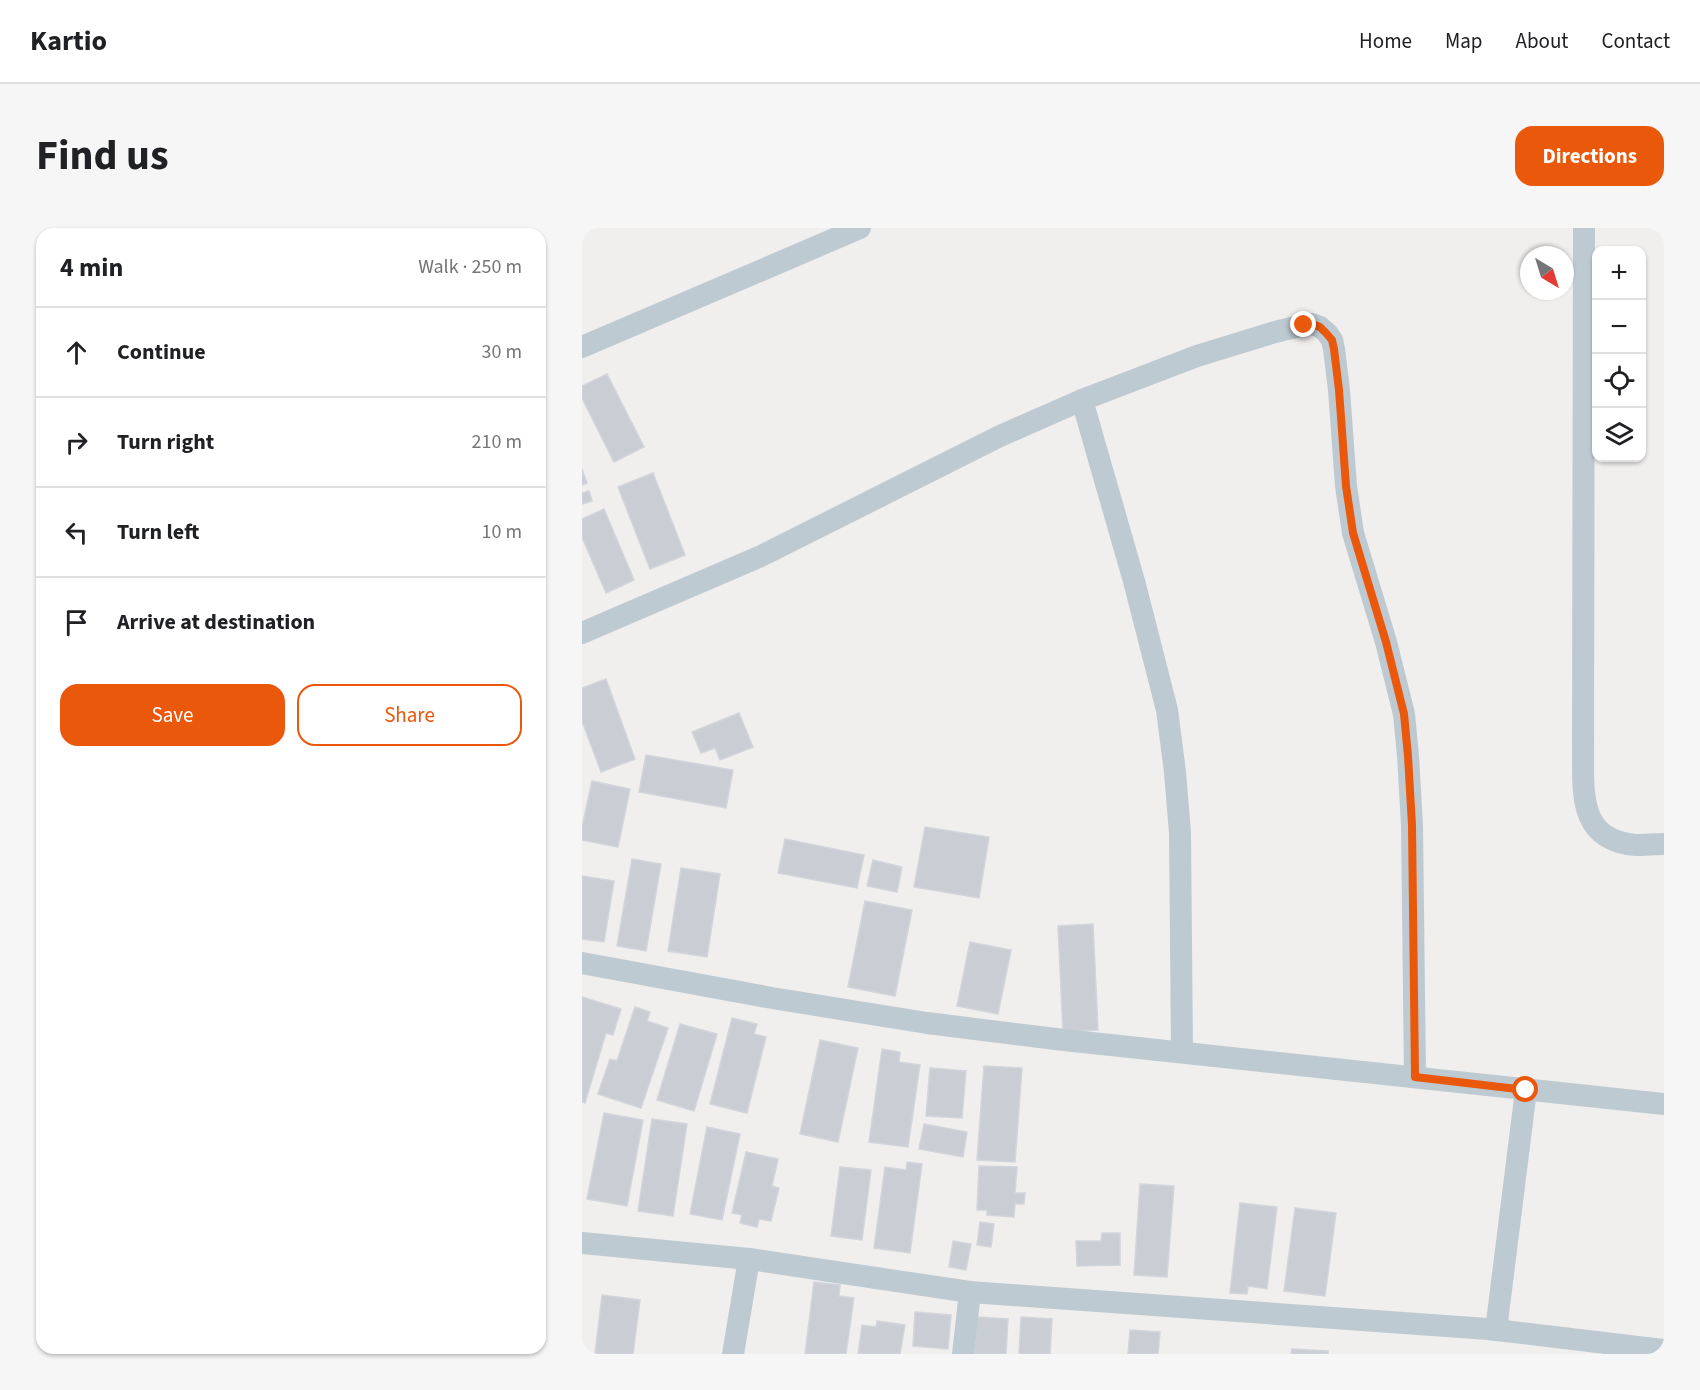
<!DOCTYPE html>
<html lang="en">
<head>
<meta charset="utf-8">
<style>
	body { margin:0; font-family:"Source Sans 3",sans-serif; background:#f6f6f6; color:#202124 }
	.controls { position:absolute; right:18px; top:18px; display:grid; overflow:hidden; border-radius:12px; box-shadow:0 2px 4px #0004 }
	.controls button { width:54px; height:54px; display:grid; place-items:center; padding:0; border:0; border-bottom:2px solid #e0e0e0; background:#fff; color:#202124; font:30px sans-serif }
	.compass { position:absolute; left:938px; top:18px; width:54px; height:54px; border-radius:50%; background:#fff; box-shadow:0 2px 4px #0004; rotate:142deg }
	.stop { position:absolute; width:18px; height:18px; margin:-14px; border:4px solid #ea580c; border-radius:50%; background:#fff }
	.stop.end { background:#ea580c; border-color:#fff; box-shadow:0 2px 6px #0008 }
	.list { margin:0; padding:0; list-style:none }
	h2 { display:flex; justify-content:space-between; align-items:center; height:78px; margin:0; padding:0 24px; font-size:26px }
	h2 small { font-size:20px; font-weight:400; color:#757577 }
	.list li { display:grid; grid-template-columns:39px 1fr auto; gap:18px; align-items:center; box-sizing:border-box; height:90px; padding:0 24px; border-top:2px solid #e0e0e0 }
	.list b { display:block; font-size:22px; white-space:nowrap }
	.list em { font-size:20px; font-style:normal; color:#757577 }
	.actions { display:flex; gap:12px; padding:18px 24px }
	.actions a { flex:1; padding:14px 0; border:2px solid #ea580c; border-radius:18px; text-align:center; font-size:21px; color:#ea580c }
	.actions .main { background:#ea580c; color:#fff }
	.icon { flex:none; width:33px; height:33px; fill:none; stroke:currentColor; stroke-width:2; stroke-linecap:round; stroke-linejoin:round }
	.map { position:relative; flex:none; width:1082px; height:1126px; overflow:hidden; border-radius:18px }
	header { display:flex; align-items:center; gap:36px; box-sizing:border-box; height:84px; padding:0 30px; background:#fff; border-bottom:2px solid #e0e0e0 }
	header strong { font-size:28px }
	nav { display:flex; gap:33px; margin-inline-start:auto; font-size:21px }
	.intro { display:flex; align-items:center; justify-content:space-between; box-sizing:border-box; height:144px; padding:0 36px }
	h1 { margin:0; font-size:42px }
	.button { padding:15px 27px; border-radius:18px; background:#ea580c; color:#fff; font-size:21px; font-weight:700 }
	main { display:flex; gap:36px; padding:0 36px }
	aside { flex:1; background:#fff; border-radius:18px; box-shadow:0 2px 4px #0004 }
	.map>svg:first-child { display:block }
</style>
</head>
<body>
<header>
<strong>Kartio</strong>
<nav><a>Home</a><a>Map</a><a>About</a><a>Contact</a></nav>
</header>
<div class="intro"><h1>Find us</h1><a class="button">Directions</a></div>
<main>
<aside>
<h2>4 min<small>Walk · 250 m</small></h2>
<ul class="list">
<li><svg class="icon" aria-label="ahead" viewBox="0 0 24 24"><path d="M12 20V5M6 11l6-6 6 6"/></svg><div><b>Continue</b></div><em>30 m</em></li>
<li><svg class="icon" aria-label="right" viewBox="0 0 24 24"><path d="M7 20v-9h11M14 6l5 5-5 5"/></svg><div><b>Turn right</b></div><em>210 m</em></li>
<li><svg class="icon" aria-label="left" viewBox="0 0 24 24"><path d="M17 20v-9H6M10 6l-5 5 5 5"/></svg><div><b>Turn left</b></div><em>10 m</em></li>
<li><svg class="icon" aria-label="arrive" viewBox="0 0 24 24"><path d="M6 21V4h12l-3 4 3 4H6"/></svg><div><b>Arrive at destination</b></div></li>
</ul>
<div class="actions"><a class="main">Save</a><a>Share</a></div>
</aside>
<div class="map">
<svg width="1082" height="1126" viewBox="0 0 1082 1126">
	<rect width="100%" height="100%" fill="#f1eeee"/>
	<g fill="#caced4" stroke="#d2d5db" stroke-width="1.5">
		<polygon points="25,146 62,219 32,234 0,170 0,158"/>
		<polygon points="0,241 5,255 0,257"/>
		<polygon points="71,245 103,327 68,341 36,259"/>
		<polygon points="7,263 10,273 0,276 0,265"/>
		<polygon points="22,281 52,352 24,365 0,309 0,291"/>
		<polygon points="24,451 53,531 19,544 0,493 0,460"/>
		<polygon points="157,485 171,519 138,532 133,520 119,525 110,504"/>
		<polygon points="64,527 151,542 144,580 57,564"/>
		<polygon points="10,553 48,561 36,619 0,612 0,599"/>
		<polygon points="343,599 407,609 397,670 332,659"/>
		<polygon points="203,611 282,627 275,660 196,645"/>
		<polygon points="50,631 79,636 64,723 35,718"/>
		<polygon points="291,632 320,639 315,664 285,658"/>
		<polygon points="99,640 138,646 125,729 86,723"/>
		<polygon points="0,648 32,653 22,714 0,711"/>
		<polygon points="283,673 330,682 313,768 266,759"/>
		<polygon points="511,696 516,802 481,804 476,698"/>
		<polygon points="388,714 429,722 416,786 375,778"/>
		<polygon points="0,769 39,781 31,807 24,805 3,875 0,874"/>
		<polygon points="53,779 68,784 65,793 86,800 59,880 16,866 28,831 35,833"/>
		<polygon points="150,790 175,796 172,806 184,809 165,885 128,876"/>
		<polygon points="98,796 135,806 112,883 75,872"/>
		<polygon points="238,812 276,820 256,914 218,906"/>
		<polygon points="300,821 318,824 317,834 338,837 326,919 287,914"/>
		<polygon points="402,838 440,840 433,934 395,932"/>
		<polygon points="348,840 384,843 380,890 344,888"/>
		<polygon points="22,885 61,892 45,978 5,971"/>
		<polygon points="70,891 105,896 91,988 56,983"/>
		<polygon points="342,896 385,904 381,929 337,921"/>
		<polygon points="125,899 158,906 140,992 108,986"/>
		<polygon points="164,924 196,931 190,958 197,960 189,993 177,991 175,999 158,995 160,987 150,985"/>
		<polygon points="325,934 340,936 328,1025 292,1020 303,939 324,942"/>
		<polygon points="397,938 435,939 433,965 443,965 442,976 433,976 432,989 405,987 405,982 395,982"/>
		<polygon points="258,939 289,942 280,1012 249,1008"/>
		<polygon points="558,956 592,958 585,1049 552,1047"/>
		<polygon points="658,975 695,979 685,1061 666,1058 665,1066 648,1065"/>
		<polygon points="713,980 754,985 743,1068 702,1063"/>
		<polygon points="398,994 412,996 409,1019 395,1017"/>
		<polygon points="520,1005 538,1005 538,1037 495,1038 494,1013 519,1013"/>
		<polygon points="371,1013 389,1016 384,1042 367,1039"/>
		<polygon points="232,1054 258,1057 257,1068 272,1070 264,1126 223,1126"/>
		<polygon points="20,1067 58,1072 51,1126 13,1126"/>
		<polygon points="333,1084 369,1087 366,1121 331,1118"/>
		<polygon points="395,1089 426,1091 424,1126 392,1126"/>
		<polygon points="439,1089 470,1091 468,1126 437,1126"/>
		<polygon points="295,1093 323,1097 318,1126 276,1126 280,1097 294,1099"/>
		<polygon points="548,1102 578,1104 576,1126 546,1126"/>
		<polygon points="710,1121 746,1123 746,1126 709,1126"/>
	</g>
	<g fill="none" stroke-linecap="round" stroke-linejoin="round">
		<g stroke="#becad2" stroke-width="22">
			<path d="M1002,0L1001,515C1002,559 993,612 1054,617C1063,617 1073,616 1082,616"/>
			<polyline points="0,119 278,0"/>
			<polyline points="500,172 552,353 585,482 593,544 598,605 600,824"/>
			<polyline points="0,405 179,328 418,208 500,172 615,128 693,104 722,97 730,96 738,99 745,105 750,112 752,121 757,162 764,258 771,305 804,414 822,486 826,528 830,597 833,849"/>
			<polyline points="0,735 190,770 345,795 482,812 1082,876"/>
			<polyline points="0,1015 167,1031 388,1064 906,1101 1082,1122"/>
			<polyline points="914,1102 944,862"/>
			<polyline points="151,1126 167,1031"/>
			<polyline points="381,1126 388,1064"/>
		</g>
	</g>
	<g fill="none" stroke-linecap="round" stroke-linejoin="round">
		<polyline stroke="#ea580c" stroke-width="8" points="722,97 730,96 738,99 744,105 750,112 752,121 757,162 764,258 771,305 804,414 822,486 826,528 830,597 833,849 944,862"/>
	</g>
</svg>
<div class="controls">
<button>+</button>
<button>−</button>
<button><svg class="icon" aria-label="locate" viewBox="0 0 24 24"><circle cx="12" cy="12" r="6"/><path d="M12 2v4M12 18v4M2 12h4M18 12h4"/></svg></button>
<button><svg class="icon" aria-label="layers" viewBox="0 0 24 24"><path d="M12 4l9 5-9 5-9-5zM3 14l9 5 9-5"/></svg></button>
</div>
<svg class="compass" viewBox="-18 -18 36 36"><path d="M0-13l5 13h-10z" fill="#e53935"/><path d="M0 13l5-13h-10z" fill="#757577"/></svg>
<div class="stop" style="left:944px;top:862px"></div>
<div class="stop end" style="left:722px;top:97px"></div>
</div>
</main>
</body>
</html>
